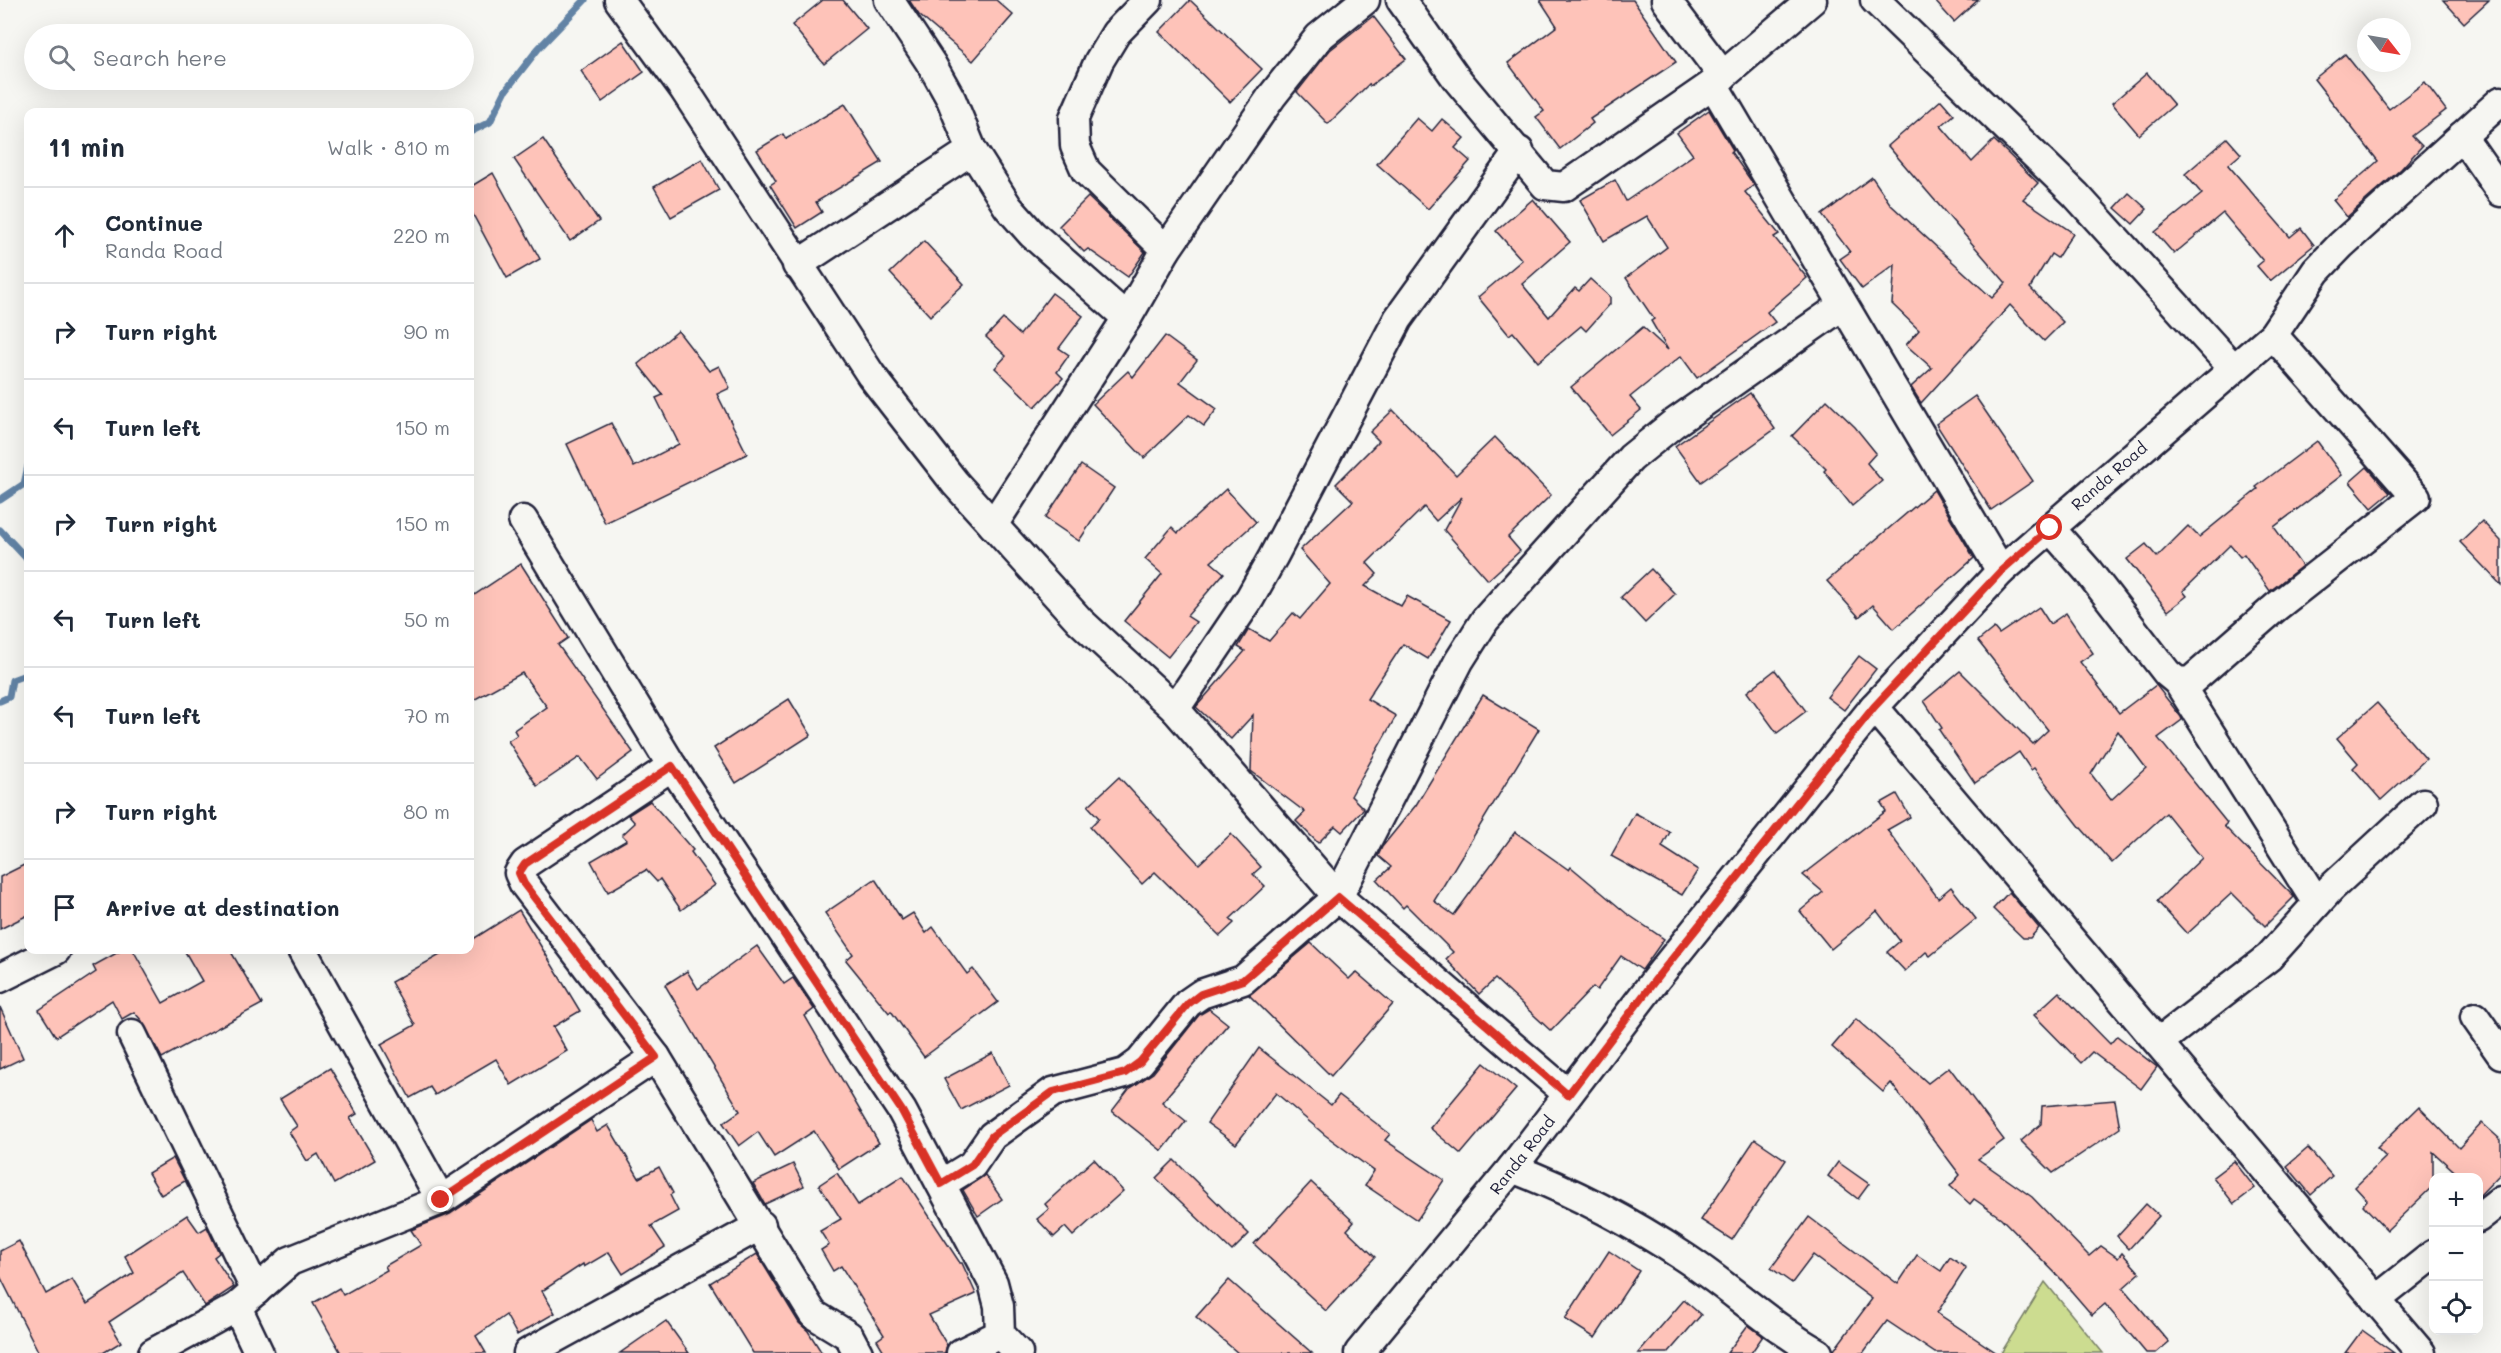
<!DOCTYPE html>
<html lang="en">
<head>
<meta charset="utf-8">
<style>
	body { margin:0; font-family:Mali,sans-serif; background:#f2f2f3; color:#1f2937 }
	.controls { position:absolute; right:18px; bottom:18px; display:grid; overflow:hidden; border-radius:12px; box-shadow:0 6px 24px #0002 }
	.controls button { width:54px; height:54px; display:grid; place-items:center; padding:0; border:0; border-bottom:2px solid #e0e1e3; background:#fff; color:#1f2937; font:30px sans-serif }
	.compass { position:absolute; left:2357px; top:18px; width:54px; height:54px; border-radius:50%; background:#fff; box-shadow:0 6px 24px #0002; rotate:121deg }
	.stop { position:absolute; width:18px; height:18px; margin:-14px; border:4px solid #d93025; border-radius:50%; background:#fff }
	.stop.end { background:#d93025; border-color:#fff; box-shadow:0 2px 6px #0008 }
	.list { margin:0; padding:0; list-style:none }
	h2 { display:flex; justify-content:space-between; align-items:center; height:78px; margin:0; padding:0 24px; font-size:26px }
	h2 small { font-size:20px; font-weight:400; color:#747a83 }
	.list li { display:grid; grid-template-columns:39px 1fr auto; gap:18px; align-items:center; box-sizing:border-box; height:96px; padding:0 24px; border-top:2px solid #e0e1e3 }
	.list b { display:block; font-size:22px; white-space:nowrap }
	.list p { margin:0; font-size:20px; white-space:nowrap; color:#747a83 }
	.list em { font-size:20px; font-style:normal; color:#747a83 }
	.icon { flex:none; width:33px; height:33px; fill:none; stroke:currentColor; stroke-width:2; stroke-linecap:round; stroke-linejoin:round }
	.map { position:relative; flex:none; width:2501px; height:1353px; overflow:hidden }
	.search { position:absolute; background:#fff; box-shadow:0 6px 24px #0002; left:24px; top:24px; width:450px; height:66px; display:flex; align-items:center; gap:15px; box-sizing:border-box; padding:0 21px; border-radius:33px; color:#747a83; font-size:22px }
	.panel { position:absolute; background:#fff; box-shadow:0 6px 24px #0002; left:24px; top:108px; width:450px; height:846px; border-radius:12px }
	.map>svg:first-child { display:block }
</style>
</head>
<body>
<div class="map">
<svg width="2501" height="1353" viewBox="0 0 2501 1353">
	<rect width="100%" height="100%" fill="#f6f6f2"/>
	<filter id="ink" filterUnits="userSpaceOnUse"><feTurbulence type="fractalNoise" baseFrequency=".0167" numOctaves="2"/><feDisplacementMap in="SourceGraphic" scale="12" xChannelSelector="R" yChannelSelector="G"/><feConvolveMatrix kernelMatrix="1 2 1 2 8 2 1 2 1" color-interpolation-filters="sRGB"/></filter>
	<g filter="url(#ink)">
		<polygon fill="#ccdc90" stroke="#777f66" stroke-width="1.5" points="2045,1282 2103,1353 2001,1353"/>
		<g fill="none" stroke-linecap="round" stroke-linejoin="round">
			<g stroke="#6283a5" stroke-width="7">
				<polyline points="470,132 490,122 506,90 538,49 585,0"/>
				<polyline points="0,500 24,484 28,466"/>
				<polyline points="0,530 28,560"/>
				<polyline points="0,701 9,697 12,680 28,674"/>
			</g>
		</g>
		<g fill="#fec3b9" stroke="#22223b" stroke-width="1.5" fill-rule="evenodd">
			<polygon points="823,0 843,0 867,29 824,64 792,25"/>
			<polygon points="909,0 996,0 1013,15 973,61 919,15"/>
			<polygon points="1190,0 1262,69 1230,102 1159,32"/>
			<polygon points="1540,0 1633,0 1676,62 1590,119 1593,123 1560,149 1536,117 1544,111 1508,63 1557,26"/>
			<polygon points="1934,0 1978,0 1954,22"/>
			<polygon points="2443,0 2489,0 2464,23"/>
			<polygon points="1373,16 1406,59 1370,86 1369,84 1328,124 1297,92 1330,50"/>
			<polygon points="623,41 644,72 602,102 581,71"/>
			<polygon points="2345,54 2389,109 2425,82 2446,110 2412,136 2422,146 2401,169 2347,217 2333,200 2378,161 2314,79"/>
			<polygon points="2147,73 2174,105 2139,135 2112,103"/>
			<polygon points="1941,100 1954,115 1941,126 1972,162 1994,140 2038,183 2023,199 2073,233 2057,258 2051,254 2030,288 2063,322 2044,341 2010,305 1921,403 1911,387 1932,368 1906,345 1919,330 1892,304 1895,264 1862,289 1840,259 1850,252 1822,215 1872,177 1891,205 1992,298 2006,283 1888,146"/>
			<polygon points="845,104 882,162 816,202 822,212 797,228 770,185 776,181 757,150 783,134 786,139"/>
			<polygon points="1709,110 1733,150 1731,152 1754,185 1745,192 1779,234 1774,237 1807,278 1767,312 1775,322 1697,378 1681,356 1630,397 1641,410 1610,435 1571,387 1643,327 1668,350 1651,321 1654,319 1626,278 1667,247 1647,216 1604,241 1580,200 1615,180 1626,201 1693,155 1677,133"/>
			<polygon points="1417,118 1432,131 1442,119 1464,138 1455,148 1470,161 1428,209 1377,164"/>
			<polygon points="2227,138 2241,154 2228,165 2290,237 2301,228 2314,245 2270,281 2257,266 2263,261 2223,213 2174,254 2155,232 2202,194 2185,174"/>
			<polygon points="543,139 599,221 570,241 514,159"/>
			<polygon points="702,159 719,190 671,217 654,187"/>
			<polygon points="493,173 540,259 507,278 470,209 470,187"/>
			<polygon points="2129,193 2147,209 2133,224 2115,208"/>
			<polygon points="1088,197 1145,252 1128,277 1088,249 1084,252 1059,226"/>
			<polygon points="1533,199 1570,242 1522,284 1549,317 1575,288 1579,291 1590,279 1610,297 1610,304 1586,331 1581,326 1538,362 1513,332 1509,335 1478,297 1522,260 1496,231"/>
			<polygon points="924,241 964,284 930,316 890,273"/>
			<polygon points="1052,293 1083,316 1059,348 1069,355 1057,372 1063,378 1035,407 995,368 1006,356 986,337 1003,319 1020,335"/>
			<polygon points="678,331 709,371 719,366 730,388 717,394 747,454 605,523 567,444 611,423 634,467 679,444 656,398 663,395 638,364"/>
			<polygon points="1165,336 1197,360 1180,382 1217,409 1204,426 1189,415 1144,458 1093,404 1128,371 1133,377"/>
			<polygon points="1750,393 1775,429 1701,482 1675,446"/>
			<polygon points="1975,396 2033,481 1991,510 1936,424"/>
			<polygon points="1827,400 1855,427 1876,453 1867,463 1882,481 1852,506 1824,471 1826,469 1792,436"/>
			<polygon points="1393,410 1456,475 1495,437 1551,495 1508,537 1520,551 1488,580 1444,530 1462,497 1436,521 1424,507 1367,563 1377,574 1365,586 1401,606 1407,596 1451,620 1428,659 1403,644 1367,699 1396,716 1351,796 1364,809 1342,832 1335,826 1318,843 1296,821 1305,812 1251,771 1253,715 1231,739 1196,707 1245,651 1238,647 1249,629 1269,641 1293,613 1300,619 1330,584 1300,550 1353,501 1336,484 1379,441 1370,432"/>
			<polygon points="2317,441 2342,475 2274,527 2302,566 2270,591 2244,554 2240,557 2230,545 2183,591 2187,596 2168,611 2127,559 2146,544 2157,557 2188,526 2199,537 2258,489 2256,487"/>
			<polygon points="1081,465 1114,488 1079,541 1045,518"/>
			<polygon points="2367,467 2390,493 2372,508 2350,482"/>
			<polygon points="1226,489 1256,522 1211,562 1224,573 1187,616 1196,622 1168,657 1124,621 1162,574 1145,559 1172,527 1178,533"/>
			<polygon points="1934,490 1974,558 1894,629 1873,605 1859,617 1827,581"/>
			<polygon points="2482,521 2501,541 2501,585 2460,542"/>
			<polygon points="521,564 568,638 558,645 633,752 597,779 580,757 537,786 508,741 517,735 514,730 547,707 522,673 470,702 470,598"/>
			<polygon points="1651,569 1675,594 1645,623 1621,597"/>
			<path d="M2039,607L2050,624L2066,613L2093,653L2080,662L2119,713L2156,685L2181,717L2182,720L2158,738L2227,823L2224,826L2294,897L2265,926L2232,893L2187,934L2157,901L2202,858L2166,813L2112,863L2081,828L2034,768L2031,770L2019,752L1975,783L1939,730L1942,728L1924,701L1960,671L2033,744L2048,730L1978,641L1994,628L1999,634ZM2118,731L2146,768L2111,800L2091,774Z"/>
			<polygon points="1859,656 1876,669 1844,710 1827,697"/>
			<polygon points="1775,670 1806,711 1777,733 1747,692"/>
			<polygon points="1483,695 1539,729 1434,901 1454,915 1515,832 1569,870 1571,867 1626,913 1664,939 1642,970 1621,956 1597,990 1593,987 1551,1031 1495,979 1479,994 1446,959 1453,952 1406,905 1403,908 1377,880 1391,867 1378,856 1382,847 1416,805"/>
			<polygon points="789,699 811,735 736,783 714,748"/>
			<polygon points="2377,703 2426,759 2381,800 2353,768 2358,763 2337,738"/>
			<polygon points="1119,777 1199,864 1231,834 1261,867 1253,874 1265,886 1230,919 1234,923 1220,936 1155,872 1142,884 1090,827 1099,818 1088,806"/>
			<polygon points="1897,794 1910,817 1887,830 1938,898 1951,887 1976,919 1930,956 1926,952 1905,971 1887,952 1900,941 1877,911 1831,949 1800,911 1823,892 1803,875 1886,811 1881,803"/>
			<polygon points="650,801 693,850 691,852 715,885 681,910 660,879 657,882 646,870 608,892 591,861 627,840 622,835 635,823 628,815"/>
			<polygon points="1635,813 1670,832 1662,847 1698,870 1682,895 1611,856"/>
			<polygon points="28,863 28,915 0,929 0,877"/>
			<polygon points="875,879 902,920 913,913 926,933 933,927 967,974 973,969 998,1002 924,1057 891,1011 889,1013 846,960 853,954 825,913"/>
			<polygon points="2009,892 2039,928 2030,938 2023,938 1993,909"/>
			<polygon points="519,910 580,1011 553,1027 567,1051 511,1085 496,1059 435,1095 430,1087 410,1098 381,1044 415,1025 391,982 449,950 470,950 470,941"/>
			<polygon points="1311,943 1349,979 1356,972 1393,1004 1331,1076 1249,995"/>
			<polygon points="757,946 784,984 793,978 814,1009 805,1016 879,1143 839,1169 814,1131 774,1157 758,1132 739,1146 723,1123 740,1111 665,985 687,971 698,989"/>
			<polygon points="122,950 133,950 163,1003 202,981 184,950 230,950 262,1004 162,1058 142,1021 134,1012 122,1019 112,1000 56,1037 39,1010 96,972 93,966"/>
			<polygon points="2059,992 2110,1044 2117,1036 2157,1067 2141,1089 2092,1052 2081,1063 2034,1015"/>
			<polygon points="0,1007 23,1058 0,1069"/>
			<polygon points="1209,1009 1228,1024 1162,1102 1186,1121 1162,1151 1112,1111 1129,1089 1153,1073 1199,1015"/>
			<polygon points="1856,1019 1928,1083 1949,1067 2004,1140 1978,1159 2032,1197 2089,1256 2101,1246 2118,1258 2122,1253 2140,1273 2123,1288 2169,1342 2156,1353 2146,1353 2105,1304 2092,1315 2060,1278 2001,1218 1974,1199 1970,1204 1950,1186 1960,1175 1891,1083 1883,1092 1832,1047"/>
			<polygon points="1259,1048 1331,1105 1339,1095 1390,1134 1385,1140 1444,1180 1417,1220 1365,1185 1374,1171 1325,1135 1276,1093 1236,1144 1207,1123"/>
			<polygon points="993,1053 1009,1085 961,1110 944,1079"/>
			<polygon points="1484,1063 1516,1089 1461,1154 1430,1128"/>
			<polygon points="330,1068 357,1114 350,1118 375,1160 334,1184 318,1154 307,1161 289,1132 297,1126 280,1099"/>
			<polygon points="2115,1100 2120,1128 2053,1173 2021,1141 2041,1124 2042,1106"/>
			<polygon points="2419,1107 2459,1148 2482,1123 2501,1140 2501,1173 2478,1197 2478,1178 2462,1178 2433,1152 2433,1186 2387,1230 2363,1205 2367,1200 2355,1187 2386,1157 2377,1148"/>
			<polygon points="591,1120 597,1132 608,1125 639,1178 659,1167 673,1193 670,1195 678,1211 651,1226 665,1247 623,1274 609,1252 584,1267 583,1264 542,1291 555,1313 517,1335 506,1315 476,1336 486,1353 341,1353 313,1303 339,1288 343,1295 387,1270 385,1266 421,1245 411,1230 450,1214"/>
			<polygon points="1755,1139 1786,1160 1732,1240 1701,1220"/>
			<polygon points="2308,1148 2332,1176 2311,1195 2287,1166"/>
			<polygon points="173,1158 185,1181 161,1195 148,1173"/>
			<polygon points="1094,1159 1123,1191 1073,1236 1065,1227 1054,1237 1037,1219 1049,1209 1045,1204"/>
			<polygon points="1174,1160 1249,1234 1232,1251 1156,1178"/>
			<polygon points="2234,1161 2255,1188 2234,1204 2213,1177"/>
			<polygon points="1838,1162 1869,1184 1858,1199 1828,1176"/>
			<polygon points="793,1164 804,1186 765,1204 753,1183"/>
			<polygon points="837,1173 858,1205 903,1176 960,1263 962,1263 976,1294 929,1315 947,1345 945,1353 885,1353 877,1340 884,1335 841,1266 833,1271 821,1250 829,1245 820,1231 841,1219 819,1185"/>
			<polygon points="985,1175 1002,1199 978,1216 963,1190"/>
			<polygon points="1311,1182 1354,1222 1347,1230 1375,1257 1326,1311 1254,1244"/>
			<polygon points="2146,1204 2159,1216 2129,1249 2117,1236"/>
			<polygon points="187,1215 199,1232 207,1227 219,1253 214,1257 234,1287 205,1306 183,1273 109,1322 121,1342 103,1353 39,1353 0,1276 0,1251 19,1241 46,1294 72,1279 87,1304 134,1273 125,1256"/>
			<polygon points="1809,1217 1898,1284 1917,1255 1941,1271 1950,1257 1966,1268 1937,1313 1997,1353 1935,1353 1887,1321 1863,1353 1834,1353 1834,1350 1872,1299 1813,1255 1792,1283 1771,1268"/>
			<polygon points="1609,1251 1639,1271 1595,1338 1565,1319"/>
			<polygon points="757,1254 799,1323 808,1331 822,1353 753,1353 710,1283"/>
			<polygon points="1229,1280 1312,1353 1238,1353 1196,1317"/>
			<polygon points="1684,1300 1701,1315 1668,1353 1638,1353"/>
			<polygon points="666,1321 689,1353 620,1353"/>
			<polygon points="1748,1325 1763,1336 1751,1353 1727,1353"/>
			<polygon points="2362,1330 2394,1353 2345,1353"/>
		</g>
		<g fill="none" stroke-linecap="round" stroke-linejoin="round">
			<defs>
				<g id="minor">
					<polyline points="619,0 684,89 871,375 955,483 1080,621 1175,709 1338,897 1568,1094"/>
					<polyline points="889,0 932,65 951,99 972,150 1008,207 1032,234 1127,318"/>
					<polyline points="1148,0 1116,33 1099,61 1074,118 1075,146 1086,171 1166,250"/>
					<polyline points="1401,0 1456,78 1545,185 1564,187 1713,84 1812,0"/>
					<polyline points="1666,0 1723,76"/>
					<polyline points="1875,0 2076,195 2233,368"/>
					<polyline points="1713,84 2001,571"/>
					<polyline points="2462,136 2501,192"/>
					<polyline points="797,265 972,150"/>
					<polyline points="523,520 672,766 902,1111 993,1283 999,1306 1000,1334 1018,1353"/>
					<polyline points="993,525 1127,318 1166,250 1272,96 1319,37 1365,0"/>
					<polyline points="2050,528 2088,571 2167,673 2178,682 2191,681 2276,607 2416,497 2273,335"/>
					<polyline points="2178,682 2317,903"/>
					<polyline points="1874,707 2421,1353"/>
					<polyline points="1175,709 1250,598 1273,557 1398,319 1519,151"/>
					<polyline points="672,766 525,864 519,873 524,884 656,1057 813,1314 849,1336 858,1353"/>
					<polyline points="302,950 441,1200"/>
					<polyline points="0,978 56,950"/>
					<polyline points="2475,1017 2501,1054"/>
					<polyline points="132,1034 256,1291"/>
					<polyline points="2159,1042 2269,957 2331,888 2423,803"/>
					<path d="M1512,1168C1574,1192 1628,1220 1684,1257C1730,1287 1770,1326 1818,1353"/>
					<polyline points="941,1184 972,1165 992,1136 1053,1092 1125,1073 1140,1062 1188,1003 1201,994 1243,980 1338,897 1459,661 1485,620 1631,458 1673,424 1843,305"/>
					<polyline points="2478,1218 2501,1200"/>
					<polyline points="2376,1300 2434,1254"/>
					<polyline points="237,1307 259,1353"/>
					<polyline points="153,1353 237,1307 290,1261 441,1200 656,1057"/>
					<polyline points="528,1353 761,1225"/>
					<polyline points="961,1353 1000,1334"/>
					<polyline points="1359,1353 1512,1168 1656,979 1874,707 2001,571 2273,335 2316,271 2341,245 2501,101"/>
				</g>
			</defs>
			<use href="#minor" stroke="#22223b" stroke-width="33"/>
			<use href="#minor" stroke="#f6f6f2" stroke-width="28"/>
		</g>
	</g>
	<g fill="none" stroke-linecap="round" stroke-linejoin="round" filter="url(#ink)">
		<polyline stroke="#d93025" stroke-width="8" points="441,1200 656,1057 524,884 519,873 525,864 672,766 902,1111 941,1184 972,1165 992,1136 1053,1092 1125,1073 1140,1062 1188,1004 1201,994 1243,980 1338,897 1568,1095 1656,979 1874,707 2001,571 2050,528"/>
	</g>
	<g text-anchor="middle" stroke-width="4.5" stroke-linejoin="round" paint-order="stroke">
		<g font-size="16" fill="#22223b" stroke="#f6f6f2">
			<text transform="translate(2109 476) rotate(-41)" y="6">Randa Road</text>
			<text transform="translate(1522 1155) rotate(-52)" y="6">Randa Road</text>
		</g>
	</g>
</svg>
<div class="controls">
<button>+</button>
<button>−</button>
<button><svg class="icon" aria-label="locate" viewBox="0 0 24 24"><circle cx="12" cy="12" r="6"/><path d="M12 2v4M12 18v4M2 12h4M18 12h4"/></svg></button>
</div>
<svg class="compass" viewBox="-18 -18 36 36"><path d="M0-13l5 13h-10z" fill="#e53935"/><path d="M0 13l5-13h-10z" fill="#747a83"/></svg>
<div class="stop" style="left:2050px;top:528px"></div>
<div class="stop end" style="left:441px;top:1200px"></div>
<div class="search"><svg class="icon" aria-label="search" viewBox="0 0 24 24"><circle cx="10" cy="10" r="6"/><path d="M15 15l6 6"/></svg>Search here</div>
<section class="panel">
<h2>11 min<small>Walk · 810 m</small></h2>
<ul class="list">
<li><svg class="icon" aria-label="ahead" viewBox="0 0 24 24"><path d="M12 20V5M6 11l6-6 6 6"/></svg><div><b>Continue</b><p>Randa Road</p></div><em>220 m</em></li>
<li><svg class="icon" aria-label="right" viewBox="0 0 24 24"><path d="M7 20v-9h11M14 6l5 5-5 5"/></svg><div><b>Turn right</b></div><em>90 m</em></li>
<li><svg class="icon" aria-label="left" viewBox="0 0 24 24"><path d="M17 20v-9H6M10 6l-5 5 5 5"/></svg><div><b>Turn left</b></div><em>150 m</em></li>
<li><svg class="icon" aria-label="right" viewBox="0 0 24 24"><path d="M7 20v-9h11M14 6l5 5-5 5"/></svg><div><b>Turn right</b></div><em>150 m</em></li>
<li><svg class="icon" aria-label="left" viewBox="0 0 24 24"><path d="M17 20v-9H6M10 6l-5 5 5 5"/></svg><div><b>Turn left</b></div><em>50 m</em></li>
<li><svg class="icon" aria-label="left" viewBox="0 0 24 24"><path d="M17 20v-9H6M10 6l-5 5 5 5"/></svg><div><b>Turn left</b></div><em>70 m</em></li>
<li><svg class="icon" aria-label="right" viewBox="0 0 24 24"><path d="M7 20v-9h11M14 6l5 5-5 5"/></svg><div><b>Turn right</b></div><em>80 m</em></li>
<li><svg class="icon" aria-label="arrive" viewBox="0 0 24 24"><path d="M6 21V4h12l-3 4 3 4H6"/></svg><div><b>Arrive at destination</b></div></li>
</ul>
</section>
</div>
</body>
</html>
